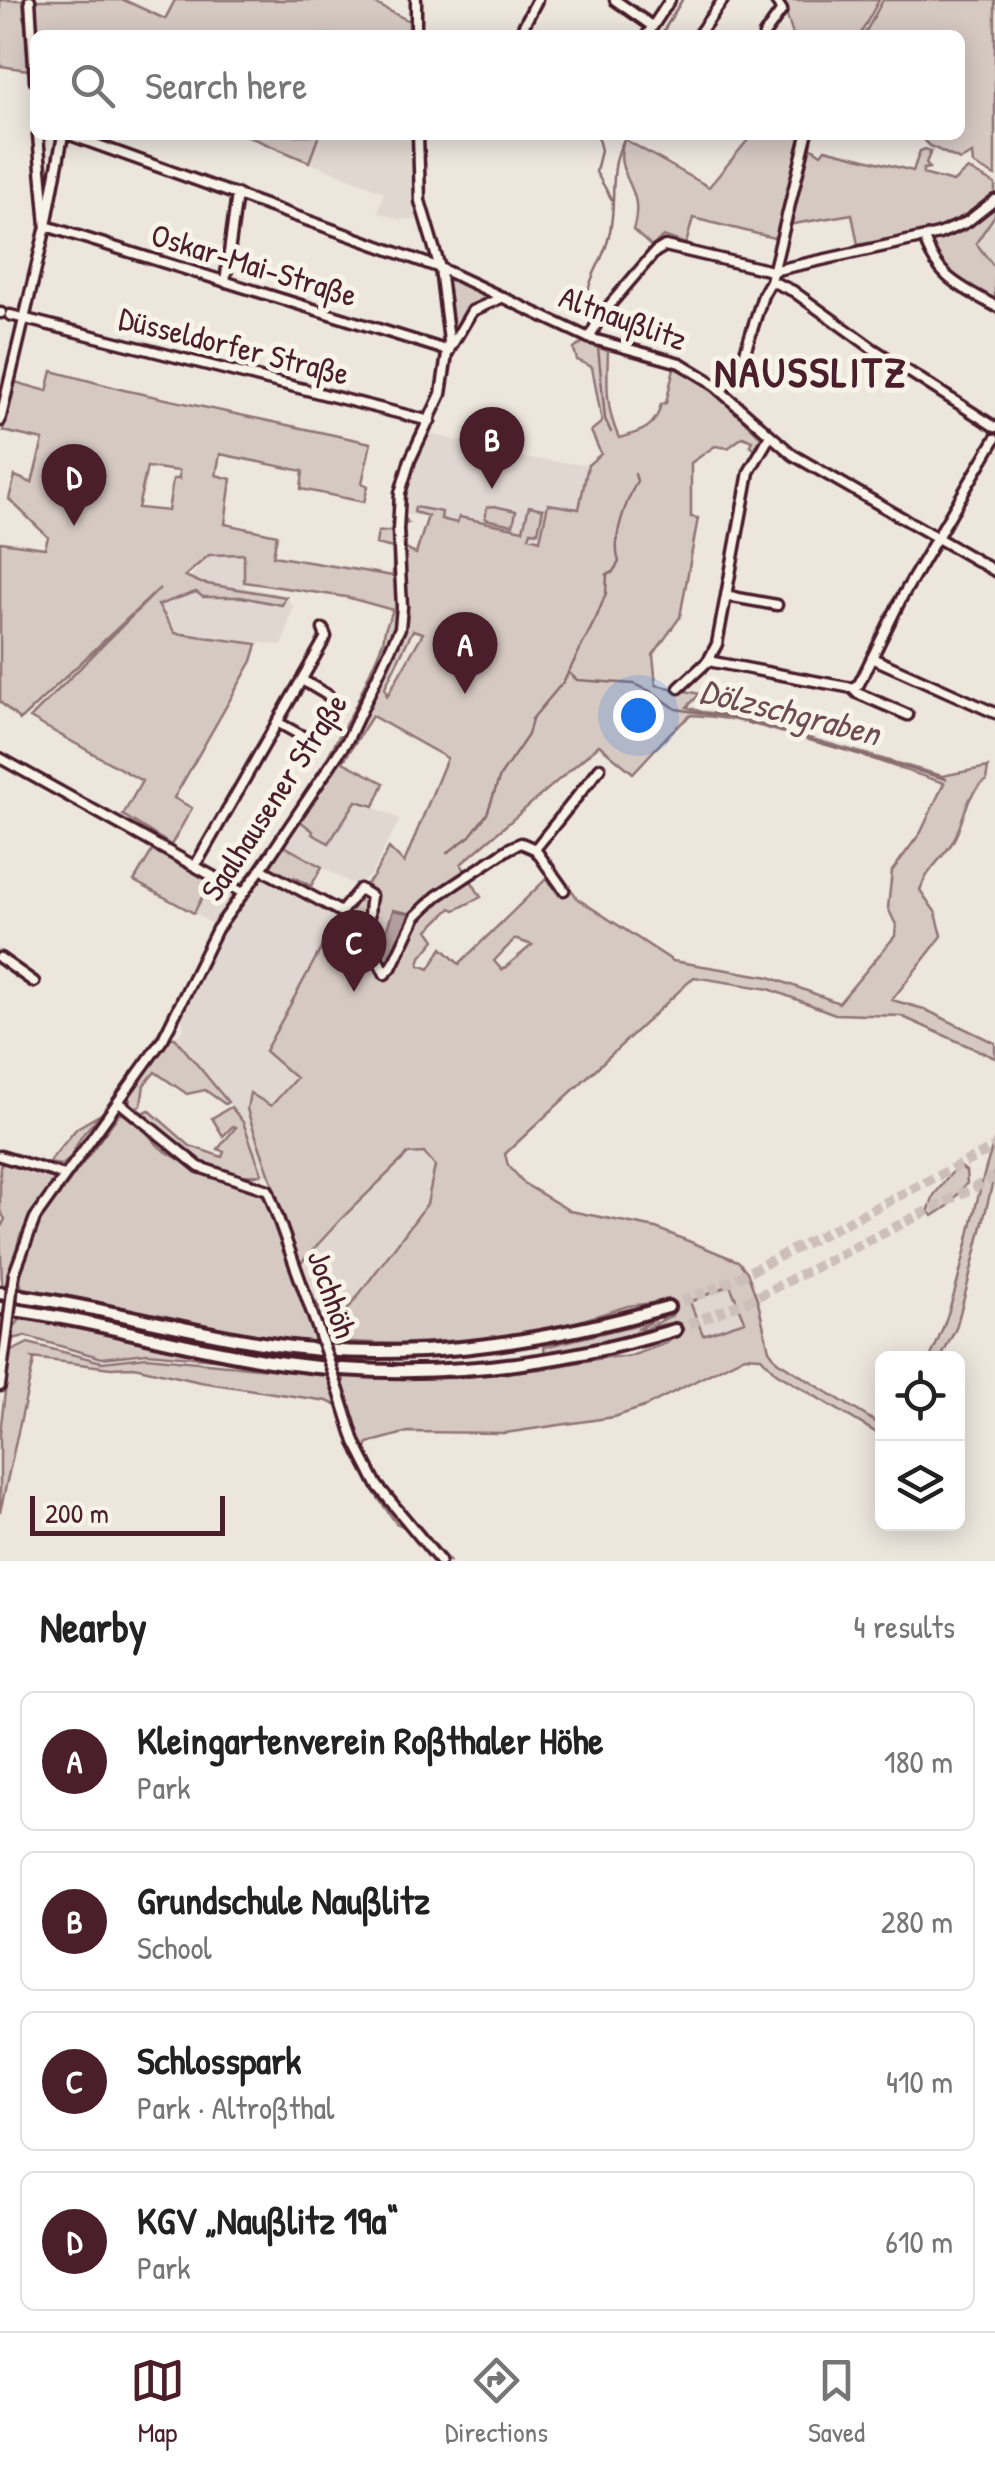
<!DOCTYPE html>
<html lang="en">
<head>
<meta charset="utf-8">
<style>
	body { margin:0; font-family:"Patrick Hand",sans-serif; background:#f2f2f2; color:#222 }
	.controls { position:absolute; right:30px; bottom:30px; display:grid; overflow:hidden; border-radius:15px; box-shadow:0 5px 25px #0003 }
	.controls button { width:90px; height:90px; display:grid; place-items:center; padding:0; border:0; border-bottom:2px solid #e0e0e0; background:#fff; color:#222; font:50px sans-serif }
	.scale { position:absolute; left:30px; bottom:25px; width:195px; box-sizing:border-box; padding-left:10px; border:5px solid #4a1f2b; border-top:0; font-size:28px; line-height:35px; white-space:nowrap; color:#4a1f2b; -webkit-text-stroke:8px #f7f3e8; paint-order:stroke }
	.you { position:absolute; left:638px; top:715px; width:35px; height:35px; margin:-25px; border:8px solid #fff; border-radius:50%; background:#1a73e8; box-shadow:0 0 0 15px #1a73e833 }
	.badge { display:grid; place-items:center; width:65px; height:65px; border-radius:50%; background:#4a1f2b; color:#fff; font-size:32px; font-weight:700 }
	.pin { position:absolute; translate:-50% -82px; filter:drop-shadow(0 2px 5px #0008) }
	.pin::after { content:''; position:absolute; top:52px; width:35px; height:30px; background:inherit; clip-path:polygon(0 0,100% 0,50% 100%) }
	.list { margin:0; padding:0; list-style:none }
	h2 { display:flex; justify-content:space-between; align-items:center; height:130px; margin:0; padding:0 40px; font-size:42px }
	h2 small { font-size:32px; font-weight:400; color:#767676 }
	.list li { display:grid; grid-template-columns:65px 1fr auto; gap:30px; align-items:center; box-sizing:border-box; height:140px; margin:0 20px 20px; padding:0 20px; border:2px solid #e0e0e0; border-radius:15px }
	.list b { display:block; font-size:38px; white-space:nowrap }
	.list p { margin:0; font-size:32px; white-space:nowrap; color:#767676 }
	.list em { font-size:32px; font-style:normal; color:#767676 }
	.icon { flex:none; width:55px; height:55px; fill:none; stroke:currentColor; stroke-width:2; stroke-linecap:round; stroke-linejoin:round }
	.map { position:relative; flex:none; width:995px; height:1561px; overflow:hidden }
	.search { position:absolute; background:#fff; box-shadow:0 5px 25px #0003; left:30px; right:30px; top:30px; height:110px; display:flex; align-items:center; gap:25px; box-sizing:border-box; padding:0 35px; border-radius:15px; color:#767676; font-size:38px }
	.sheet { height:770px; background:#fff }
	nav { display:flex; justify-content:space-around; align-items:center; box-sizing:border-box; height:140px; border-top:2px solid #e0e0e0; background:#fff; font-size:28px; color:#767676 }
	nav a { display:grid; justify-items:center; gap:5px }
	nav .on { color:#4a1f2b }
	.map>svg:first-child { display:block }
</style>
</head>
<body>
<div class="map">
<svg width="995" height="1561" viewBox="0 0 995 1561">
	<rect width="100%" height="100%" fill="#ece6dd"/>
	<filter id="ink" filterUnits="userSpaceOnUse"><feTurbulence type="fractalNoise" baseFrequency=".01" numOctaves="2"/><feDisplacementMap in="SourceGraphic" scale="20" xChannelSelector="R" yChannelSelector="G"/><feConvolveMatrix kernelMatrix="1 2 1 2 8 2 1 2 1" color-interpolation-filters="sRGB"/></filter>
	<g filter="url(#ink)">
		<g fill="#e0d7d0">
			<polygon points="319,135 412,135 417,220 398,219 378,212 384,192 309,162"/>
			<polygon points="995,215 995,268 976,243"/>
			<polygon points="425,432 515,457 588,465 579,509 540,540 426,516 404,515 399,508 400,493"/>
			<polygon points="229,552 244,554 244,587 285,595 293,606 283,645 175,633 154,598 190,577 211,554"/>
			<polygon points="356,800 400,819 370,876 356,886 285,846 300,821 313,831 342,820"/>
			<polygon points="267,877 347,917 299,1260 270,1177 262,1174 242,1122 219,1088 184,1052 175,1038 184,1030 182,1017 188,995 211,951 258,882"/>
			<polygon points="211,880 235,894 214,925 194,913"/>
			<polygon points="424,1153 435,1166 427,1203 345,1313 322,1313 311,1296 300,1264 342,1217 408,1154"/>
			<polygon points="730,1285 746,1321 704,1336 689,1302"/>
		</g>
		<g fill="#d5c9c2" stroke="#907476" stroke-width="2.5" fill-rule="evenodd">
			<polygon points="0,0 23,0 28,70 0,66"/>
			<polygon points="35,0 124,0 165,19 175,0 368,0 409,21 409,35 38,35"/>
			<polygon points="782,0 879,0 860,35 793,35"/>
			<polygon points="883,0 995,0 995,176 973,164 972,154 960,160 930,146 919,135 960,135 960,35 864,35"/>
			<polygon points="245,135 319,135 309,162"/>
			<path d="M752,135H807L805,143L821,154L825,149L913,171L920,151L925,149L931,151L926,163L929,168L923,169V174L953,182L968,169L995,184V193C947,234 917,233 858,245L852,214L782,226L774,238L693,218L686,244L663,236L652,247L633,230C647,183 611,179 624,139L709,187Z"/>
			<path d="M995,207V215L976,243L995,268V301C961,282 946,281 930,243L962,232Z"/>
			<polygon points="450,278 491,297 470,308 457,334 454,333 447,281"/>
			<path d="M583,342L608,351C607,382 605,408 619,438C641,432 656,428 661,404L666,403L674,368L708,386L761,437L754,449L750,445L752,441L743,437L728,448L715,446L691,463V517L698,518L680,617L653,655L656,685L700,694L687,707L702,712L728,715L942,776L988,767L986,781C964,794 965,822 952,843C941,860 926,871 920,890L936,913L942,936L892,1000L924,1009L995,1043V1058L901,1016L835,1014L769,989L694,977L505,1154L508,1165L525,1184L570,1211L656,1228L738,1261L747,1272L758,1302L769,1350L777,1361L882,1426V1436L776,1373L761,1357L745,1356L644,1407L614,1417L505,1433L408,1432L368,1443L364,1455L372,1470L449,1561H433L406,1528L396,1523L374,1492L354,1455L338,1406L327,1401L200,1382L134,1367L111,1368L32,1358L34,1361L0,1512V1432L10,1352L28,1343L102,1362L147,1357L328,1375L334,1392L343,1389L344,1376L454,1378L542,1369L608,1357H628L667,1343L677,1334L670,1326L675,1322L647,1328L673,1315L663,1318L669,1308L660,1302L628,1306L557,1328L482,1339L397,1344L328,1341L322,1325L312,1329L317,1342C217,1336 121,1302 22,1288L20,1282L22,1266L35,1228L119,1114C140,1115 146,1136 161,1148C192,1171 229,1178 265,1188L295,1260H299L250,1119L247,1109L250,1093L271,1106L296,1078L265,1051L341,912L373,877L389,848L404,863L447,758L372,716L343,762L384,783L374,806L356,801L329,843L312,834L313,831L296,818L287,820L323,765L354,709L383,642L385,629L393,610L346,597L244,582V554L209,555L185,576L201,583L286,597L282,605L241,597H203L196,592L158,605L175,633L257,644L252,661L174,798L192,808L171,845L123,815L142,781L30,718L160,588L20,720L0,702V542L45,548L48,537L9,499L15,476L32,483L43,440L3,431L15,382L47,391L52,371L124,390L371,443L362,483L368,486L364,502L301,489L303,471L220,454L216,475L231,479L225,524L277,535L273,556L393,576V548L376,544L378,532L398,530L399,508L408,523L404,525L406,549L416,554L428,516L414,512L415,507L442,512L441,519L457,523L459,517L523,530L529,506L543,509L538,532L531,531L529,537L540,540L548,504L579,509L588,465L601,454L591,431L602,422L592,367L577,360L574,349ZM147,467L179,471V479H173L168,511L138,508ZM413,630L423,633L387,696L385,687ZM691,715C774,719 864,758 944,783L921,832L892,871L888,908L896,925L895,936L839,1003L770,977L673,961L578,899L558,871L554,874L564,889L559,895L546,879L459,964L442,948L429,969L419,965L421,957L435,940L428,930L451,908L455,910L481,897L461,864L599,745L633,773L671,732ZM515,939L532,945L502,970L494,961ZM424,1153L435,1166L427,1204L345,1313H323L311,1296L300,1264L342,1218L408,1154ZM730,1285L745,1321L703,1335L690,1302Z"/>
			<polygon points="494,506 516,511 513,525 485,519 487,507"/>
			<polygon points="279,843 322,867 311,886 294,877 289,884 261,869"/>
			<polygon points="154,848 211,880 194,913 134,881"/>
			<path d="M167,1018C165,1048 104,1110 84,1133C75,1144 74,1158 62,1165L48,1163L77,1128L101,1114L143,1060Z"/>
			<polygon points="171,1038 175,1038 228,1102 225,1104 205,1090 187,1094 155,1072 144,1085 141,1105 133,1109 129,1096"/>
			<path d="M231,1107L243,1122L262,1174C212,1184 175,1144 140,1114L149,1110L190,1146L222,1157L224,1152L218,1149L236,1127L233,1126L223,1136L212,1118Z"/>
			<path d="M995,1139V1173L967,1287L956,1328L941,1358H930C964,1289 969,1212 995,1139Z"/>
			<polygon points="7,1161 52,1174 54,1179 20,1236 7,1284 2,1285 0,1229 5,1219 0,1211 0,1166"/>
			<polygon points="958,1165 966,1171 967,1183 948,1206 933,1216 928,1212 934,1195"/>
			<polygon points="22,1317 236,1361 147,1353 102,1358 25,1336 12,1339 14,1327"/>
			<polygon points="656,1320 637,1329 655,1329 545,1355 544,1347"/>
		</g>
		<path fill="#b39f9d" stroke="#896c6f" stroke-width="2.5" d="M393,910L413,914L400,944L386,965C377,948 388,928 393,910Z"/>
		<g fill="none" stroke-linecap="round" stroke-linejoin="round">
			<g stroke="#896c6f" stroke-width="2.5">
				<polyline points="661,35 682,0"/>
				<polyline points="597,135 601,150 596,172 612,200"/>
				<path d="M589,312C582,281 603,265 609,236C618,201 606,166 627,135"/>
				<polyline points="598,347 605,419 611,432"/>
				<polyline points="568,672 577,680 634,684 654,693 676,709 728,717 946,779"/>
				<path d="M447,853L470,836L487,814L500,776L528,735L532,719L564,681L597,616L606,593L607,574L612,573L619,562C611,539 626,502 637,481L635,474"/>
			</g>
			<g stroke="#ccbeb9" stroke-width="10" stroke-dasharray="10 5" stroke-linecap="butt">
				<polyline points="668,1307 721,1286 995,1147"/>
				<polyline points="675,1330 754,1298 995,1177"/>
			</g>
			<defs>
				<g id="minor">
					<polyline points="30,0 35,81"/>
					<polyline points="416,0 416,35"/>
					<polyline points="615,0 652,26"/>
					<polyline points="519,35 537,0"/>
					<polyline points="647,35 670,0"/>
					<polyline points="698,35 723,0"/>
					<polyline points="764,35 782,10 775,0"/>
					<polyline points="63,135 46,226 449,351"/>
					<polyline points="70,135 440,268 589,338 680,363 708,380 793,455 995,571"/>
					<polyline points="695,135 699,135"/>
					<polyline points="807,135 771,281 793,291 872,348 995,427"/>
					<path d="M924,238C938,279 960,286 995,306"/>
					<polyline points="225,282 237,194"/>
					<polyline points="0,313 1,313"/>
					<polyline points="10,315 430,421"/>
					<polyline points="589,338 602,314 655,252 665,246 772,271 939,234 967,222 995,200"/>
					<polyline points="449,350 472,311 503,297"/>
					<polyline points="721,391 741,365 763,295 771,281"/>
					<polyline points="0,421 46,226 38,135"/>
					<polyline points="727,596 777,605"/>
					<polyline points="872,658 995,713"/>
					<polyline points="708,661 852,688 857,693 908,715"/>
					<polyline points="302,680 329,696"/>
					<polyline points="679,688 708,661 717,644 749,472 770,436"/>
					<polyline points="852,688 859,684 902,597 995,439"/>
					<polyline points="277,722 304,737"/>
					<polyline points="0,758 243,893"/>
					<polyline points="535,849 600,768"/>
					<polyline points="195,866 326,637 323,629"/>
					<path d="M261,869L341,912L360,889L371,896C366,923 372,950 385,974L391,968L416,916L437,896L510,848L521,843L535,849L564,890"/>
					<polyline points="0,958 34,982"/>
					<polyline points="119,1102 199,1167 268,1190 317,1327"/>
					<polyline points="0,1156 64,1175"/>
					<polyline points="14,1274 35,1218 163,1039 217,929 261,869 348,739 400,628 402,607 398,530 400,493 410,460 441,394 449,341 440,268 420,201 418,135"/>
					<polyline points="0,1386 7,1334"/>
					<polyline points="339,1391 355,1442 377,1485 440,1561"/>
				</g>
				<g id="highway">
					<path d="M0,1293C88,1304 174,1329 262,1343C399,1365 535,1345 668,1307"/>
					<path d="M0,1308C96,1320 188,1350 284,1363C415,1381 548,1368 675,1330"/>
				</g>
			</defs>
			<use href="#minor" stroke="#4a1f2b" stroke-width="15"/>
			<use href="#highway" stroke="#4a1f2b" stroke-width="18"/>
			<use href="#minor" stroke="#f7f3e8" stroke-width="8"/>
			<use href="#highway" stroke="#f7f3e8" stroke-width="10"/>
			<defs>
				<g id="minor-bridge">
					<polyline points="317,1327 339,1391"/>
					<polyline points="7,1334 14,1274"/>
				</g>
			</defs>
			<use href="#minor-bridge" stroke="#4a1f2b" stroke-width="15" stroke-linecap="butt"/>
			<use href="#minor-bridge" stroke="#f7f3e8" stroke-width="8"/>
		</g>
	</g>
	<g text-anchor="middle" stroke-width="10" stroke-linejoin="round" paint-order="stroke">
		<g font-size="32" fill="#4a1f2b" stroke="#f7f3e8">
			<text transform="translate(254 265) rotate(17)" y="11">Oskar-Mai-Straße</text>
			<text transform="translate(623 318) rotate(20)" y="11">Altnaußlitz</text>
			<text transform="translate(234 346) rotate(14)" y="11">Düsseldorfer Straße</text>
			<text transform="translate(274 797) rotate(-57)" y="11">Saalhausener Straße</text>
			<text transform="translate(332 1294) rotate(71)" y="11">Jochhöh</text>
		</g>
		<g font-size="35" font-style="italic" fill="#6f4c53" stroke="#f7f3e8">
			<text transform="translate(790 712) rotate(14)" y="12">Dölzschgraben</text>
		</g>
		<g font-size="42" font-weight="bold" letter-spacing="2.5" fill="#4a1f2b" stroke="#f7f3e8">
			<text x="811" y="387">NAUSSLITZ</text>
		</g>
	</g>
</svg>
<div class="controls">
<button><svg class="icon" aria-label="locate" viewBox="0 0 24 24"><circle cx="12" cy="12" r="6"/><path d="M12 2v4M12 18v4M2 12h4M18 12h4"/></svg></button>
<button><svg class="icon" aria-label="layers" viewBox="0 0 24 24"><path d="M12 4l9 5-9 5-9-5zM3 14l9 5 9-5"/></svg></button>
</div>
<div class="scale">200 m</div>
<div class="you"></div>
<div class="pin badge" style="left:465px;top:694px">A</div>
<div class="pin badge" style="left:492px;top:489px">B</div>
<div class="pin badge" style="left:354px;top:992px">C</div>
<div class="pin badge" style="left:74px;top:526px">D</div>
<div class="search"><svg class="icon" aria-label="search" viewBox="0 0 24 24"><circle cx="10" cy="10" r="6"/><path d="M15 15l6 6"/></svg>Search here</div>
</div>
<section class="sheet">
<h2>Nearby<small>4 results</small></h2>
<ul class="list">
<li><span class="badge">A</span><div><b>Kleingartenverein Roßthaler Höhe</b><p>Park</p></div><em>180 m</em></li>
<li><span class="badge">B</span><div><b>Grundschule Naußlitz</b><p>School</p></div><em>280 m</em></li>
<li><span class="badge">C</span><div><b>Schlosspark</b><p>Park · Altroßthal</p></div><em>410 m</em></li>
<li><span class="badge">D</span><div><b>KGV „Naußlitz 19a“</b><p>Park</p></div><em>610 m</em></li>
</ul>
</section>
<nav>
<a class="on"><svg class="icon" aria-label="map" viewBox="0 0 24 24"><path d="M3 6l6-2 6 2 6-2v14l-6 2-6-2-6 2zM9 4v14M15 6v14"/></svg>Map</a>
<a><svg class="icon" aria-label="directions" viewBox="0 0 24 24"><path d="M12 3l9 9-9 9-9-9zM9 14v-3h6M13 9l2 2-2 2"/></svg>Directions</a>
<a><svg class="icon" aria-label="saved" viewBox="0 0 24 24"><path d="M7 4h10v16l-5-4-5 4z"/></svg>Saved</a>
</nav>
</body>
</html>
